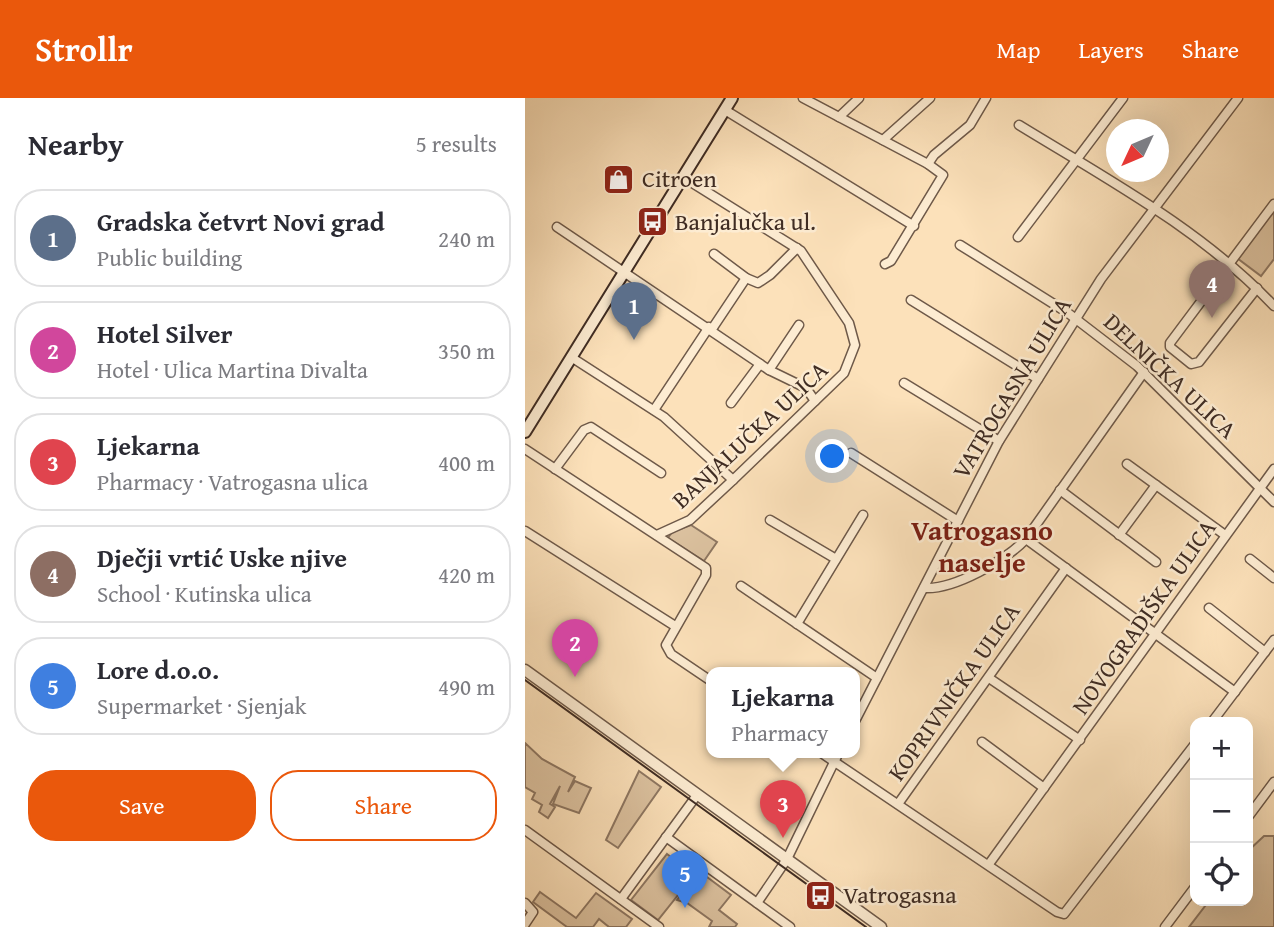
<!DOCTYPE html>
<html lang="en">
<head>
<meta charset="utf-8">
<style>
	body { margin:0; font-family:"Gentium Book Plus",serif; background:#f7f7f7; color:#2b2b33 }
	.controls { position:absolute; right:21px; bottom:21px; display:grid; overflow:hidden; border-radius:14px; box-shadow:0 7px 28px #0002 }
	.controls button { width:63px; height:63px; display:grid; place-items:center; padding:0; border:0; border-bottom:2px solid #e1e1e2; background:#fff; color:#2b2b33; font:35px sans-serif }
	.compass { position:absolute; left:581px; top:21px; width:63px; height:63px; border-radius:50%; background:#fff; box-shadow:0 7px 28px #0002; rotate:226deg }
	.you { position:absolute; left:308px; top:359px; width:24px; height:24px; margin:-18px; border:5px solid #fff; border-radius:50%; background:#1a73e8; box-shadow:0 0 0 10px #1a73e833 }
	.badge { display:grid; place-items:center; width:46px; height:46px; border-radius:50%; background:#ea580c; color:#fff; font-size:23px; font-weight:700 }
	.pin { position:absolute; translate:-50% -58px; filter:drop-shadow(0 2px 4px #0008) }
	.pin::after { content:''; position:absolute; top:37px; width:24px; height:21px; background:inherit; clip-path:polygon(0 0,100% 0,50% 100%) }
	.popup { position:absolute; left:181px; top:569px; width:154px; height:91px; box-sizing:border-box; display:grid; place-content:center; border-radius:14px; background:#fff; filter:drop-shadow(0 2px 5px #0005); font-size:23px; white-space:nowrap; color:#7c7c81 }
	.popup b { font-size:26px; color:#2b2b33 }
	.popup::after { content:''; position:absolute; left:50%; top:100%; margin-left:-14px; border:14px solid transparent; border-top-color:#fff }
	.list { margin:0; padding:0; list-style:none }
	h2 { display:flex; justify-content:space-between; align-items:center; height:91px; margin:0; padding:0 28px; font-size:30px }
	h2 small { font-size:23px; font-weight:400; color:#7c7c81 }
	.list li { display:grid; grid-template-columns:46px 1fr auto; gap:21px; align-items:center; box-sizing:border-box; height:98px; margin:0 14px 14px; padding:0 14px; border:2px solid #e1e1e2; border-radius:28px }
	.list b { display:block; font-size:26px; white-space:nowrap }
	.list p { margin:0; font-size:23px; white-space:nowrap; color:#7c7c81 }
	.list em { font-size:23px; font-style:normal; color:#7c7c81 }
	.actions { display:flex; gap:14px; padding:21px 28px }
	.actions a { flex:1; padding:16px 0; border:2px solid #ea580c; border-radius:28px; text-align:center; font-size:24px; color:#ea580c }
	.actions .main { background:#ea580c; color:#fff }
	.icon { flex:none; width:38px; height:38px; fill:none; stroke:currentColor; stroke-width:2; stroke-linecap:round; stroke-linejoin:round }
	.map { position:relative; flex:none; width:749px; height:829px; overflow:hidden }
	header { display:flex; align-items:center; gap:42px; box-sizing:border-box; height:98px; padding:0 35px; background:#ea580c; color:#fff }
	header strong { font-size:33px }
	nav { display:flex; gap:38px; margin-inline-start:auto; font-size:24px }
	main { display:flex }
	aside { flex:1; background:#fff }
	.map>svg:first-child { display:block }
</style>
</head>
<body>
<header>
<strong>Strollr</strong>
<nav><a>Map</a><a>Layers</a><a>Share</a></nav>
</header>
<main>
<aside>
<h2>Nearby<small>5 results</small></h2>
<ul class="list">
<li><span class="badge" style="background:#5c6f8a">1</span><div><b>Gradska četvrt Novi grad</b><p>Public building</p></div><em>240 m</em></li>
<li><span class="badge" style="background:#d1479c">2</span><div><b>Hotel Silver</b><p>Hotel · Ulica Martina Divalta</p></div><em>350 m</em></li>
<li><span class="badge" style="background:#e0444e">3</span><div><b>Ljekarna</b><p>Pharmacy · Vatrogasna ulica</p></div><em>400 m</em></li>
<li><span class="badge" style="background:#8d6e63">4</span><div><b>Dječji vrtić Uske njive</b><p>School · Kutinska ulica</p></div><em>420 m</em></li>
<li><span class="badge" style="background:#3f7fe0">5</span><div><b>Lore d.o.o.</b><p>Supermarket · Sjenjak</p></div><em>490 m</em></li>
</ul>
<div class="actions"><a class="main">Save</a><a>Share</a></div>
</aside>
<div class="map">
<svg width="749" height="829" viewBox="0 0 749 829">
	<rect width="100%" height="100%" fill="#fce1ba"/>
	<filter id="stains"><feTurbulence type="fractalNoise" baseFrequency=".00286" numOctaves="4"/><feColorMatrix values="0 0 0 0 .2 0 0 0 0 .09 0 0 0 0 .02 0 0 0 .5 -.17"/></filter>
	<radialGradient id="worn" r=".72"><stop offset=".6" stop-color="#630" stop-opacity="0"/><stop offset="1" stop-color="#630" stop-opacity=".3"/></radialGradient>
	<g fill="#dcc2a0" stroke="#8e7762" stroke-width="2">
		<polygon points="749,111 749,161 736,178 712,160"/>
		<polygon points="166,427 192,444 179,463 143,440 147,434"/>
		<polygon points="0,645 17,661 50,679 43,694 50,683 66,690 54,715 28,706 35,688 25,706 30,709 23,720 14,714 17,707 7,701 10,695 0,689"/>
		<polygon points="114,673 136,689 93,750 81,742"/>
		<polygon points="739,738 749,738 749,829 664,829 684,803 723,803 723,753"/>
		<polygon points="142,756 169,777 133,822 106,802"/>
		<polygon points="174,773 206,797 194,812 212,826 210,829 184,829 187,823 162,805 152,802"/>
		<polygon points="15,794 51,820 71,795 107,821 101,829 84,829 74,821 68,829 42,829 8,804"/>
	</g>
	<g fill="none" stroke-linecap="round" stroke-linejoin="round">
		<defs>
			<g id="minor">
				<polyline points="278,0 403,66 418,77 366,163 360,166"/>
				<polyline points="200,12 389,128"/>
				<polyline points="314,19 334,0"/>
				<path d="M494,27C582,81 677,132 749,208"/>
				<polyline points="358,42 405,0"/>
				<polyline points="403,66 409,57 445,27 461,0"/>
				<polyline points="32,129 244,272 281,290 290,303"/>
				<polyline points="493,139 598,0"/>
				<polyline points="435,147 543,215 612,268 749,404"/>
				<polyline points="189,156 221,180 233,185 245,177 272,150"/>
				<polyline points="732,190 674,264 666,266 645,249 645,245 749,106"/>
				<polyline points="386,202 513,281"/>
				<polyline points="187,231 221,180"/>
				<polyline points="46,259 139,319 208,382"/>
				<polyline points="244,272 274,227"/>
				<polyline points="379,285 474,343"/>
				<polyline points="206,305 235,266"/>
				<polyline points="129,312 184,229"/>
				<polyline points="0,351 181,470 181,477 141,547 146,556 186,583"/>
				<polyline points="326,355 433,423"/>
				<polyline points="602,366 700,437"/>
				<polyline points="30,371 59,332 66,329 136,375"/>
				<polyline points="535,392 631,464"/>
				<polyline points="245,422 311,461"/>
				<polyline points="0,433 150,528"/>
				<polyline points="132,437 165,422 208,382 319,275 330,247 324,225 276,153 158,79"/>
				<polyline points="594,437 631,387"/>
				<polyline points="501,441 619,274"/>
				<polyline points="725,461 749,480"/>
				<polyline points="216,488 352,580"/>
				<path d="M399,490C429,492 481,462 501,441L710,594"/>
				<polyline points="684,510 740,554"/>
				<polyline points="272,526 338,417"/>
				<polyline points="464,580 555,642"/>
				<polyline points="330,623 474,343 576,181 713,0"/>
				<polyline points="687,624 749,542"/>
				<polyline points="457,644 519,690"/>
				<polyline points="295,654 532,814 539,816 670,646"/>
				<polyline points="373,706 541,470"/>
				<polyline points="723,719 749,684"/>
				<polyline points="0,732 134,829"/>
				<polyline points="141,739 265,829"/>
				<polyline points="464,766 749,371"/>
				<polyline points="96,801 172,697"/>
				<polyline points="0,805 8,814 0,826"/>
				<polyline points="232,805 262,761 314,654"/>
				<polyline points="640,829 670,789"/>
			</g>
			<polyline id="tertiary" points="0,572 356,829"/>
			<polyline id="secondary" points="0,334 207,0"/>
		</defs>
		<use href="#minor" stroke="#6e5949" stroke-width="11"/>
		<use href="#tertiary" stroke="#6e5949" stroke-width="13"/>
		<use href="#secondary" stroke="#3f2c23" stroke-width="14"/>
		<use href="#minor" stroke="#fdecd2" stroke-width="8"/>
		<use href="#tertiary" stroke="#fdecd2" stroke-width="10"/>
		<use href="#secondary" stroke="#fdecd2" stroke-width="10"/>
		<polyline stroke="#3f2c23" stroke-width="2" points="0,582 341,829"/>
	</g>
	<defs>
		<symbol id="shop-square" viewBox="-11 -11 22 22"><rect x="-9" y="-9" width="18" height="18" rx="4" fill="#8f2418" stroke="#fdecd2"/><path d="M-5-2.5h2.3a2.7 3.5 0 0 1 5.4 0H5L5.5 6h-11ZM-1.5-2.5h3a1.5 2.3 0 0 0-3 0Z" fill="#fff"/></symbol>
		<symbol id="bus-square" viewBox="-11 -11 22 22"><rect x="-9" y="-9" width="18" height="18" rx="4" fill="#8f2418" stroke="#fdecd2"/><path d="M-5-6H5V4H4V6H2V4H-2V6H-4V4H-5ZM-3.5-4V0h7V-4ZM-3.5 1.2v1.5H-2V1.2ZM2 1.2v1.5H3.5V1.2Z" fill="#fff"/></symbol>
	</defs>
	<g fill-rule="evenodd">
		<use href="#shop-square" x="76" y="64" width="35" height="35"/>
		<use href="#bus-square" x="110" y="106" width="35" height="35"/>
		<use href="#bus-square" x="278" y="780" width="35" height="35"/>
	</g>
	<g text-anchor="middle" stroke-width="5" stroke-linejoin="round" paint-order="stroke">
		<g font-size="24" fill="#3f2c23" stroke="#fdecd2" text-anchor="start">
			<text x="117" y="89">Citroen</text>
			<text x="150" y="132">Banjalučka ul.</text>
			<text x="318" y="805">Vatrogasna</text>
		</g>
		<g font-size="24" fill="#3f2c23" stroke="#fdecd2">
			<text transform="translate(645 278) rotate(43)" y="8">DELNIČKA ULICA</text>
			<text transform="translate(487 290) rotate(-59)" y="8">VATROGASNA ULICA</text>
			<text transform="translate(225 337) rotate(-43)" y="8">BANJALUČKA ULICA</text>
			<text transform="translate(619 519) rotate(-55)" y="8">NOVOGRADIŠKA ULICA</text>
			<text transform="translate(429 594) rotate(-55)" y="8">KOPRIVNIČKA ULICA</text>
		</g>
		<g font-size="28" font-weight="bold" fill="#7a1f14" stroke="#fdecd2">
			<text x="457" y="442">Vatrogasno<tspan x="457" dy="32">naselje</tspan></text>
		</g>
	</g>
	<rect width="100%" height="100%" filter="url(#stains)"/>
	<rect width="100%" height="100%" fill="url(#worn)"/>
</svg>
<div class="controls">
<button>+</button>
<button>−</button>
<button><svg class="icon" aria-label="locate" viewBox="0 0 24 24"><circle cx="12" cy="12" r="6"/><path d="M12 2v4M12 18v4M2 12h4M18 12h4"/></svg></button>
</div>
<svg class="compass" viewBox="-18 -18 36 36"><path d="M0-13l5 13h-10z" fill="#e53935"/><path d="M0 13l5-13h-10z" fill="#7c7c81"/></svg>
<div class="you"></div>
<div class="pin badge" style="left:109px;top:242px;background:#5c6f8a">1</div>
<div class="pin badge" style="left:50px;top:579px;background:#d1479c">2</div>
<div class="pin badge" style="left:258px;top:740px;background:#e0444e">3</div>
<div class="popup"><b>Ljekarna</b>Pharmacy</div>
<div class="pin badge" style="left:687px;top:220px;background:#8d6e63">4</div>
<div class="pin badge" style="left:160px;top:810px;background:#3f7fe0">5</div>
</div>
</main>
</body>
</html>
